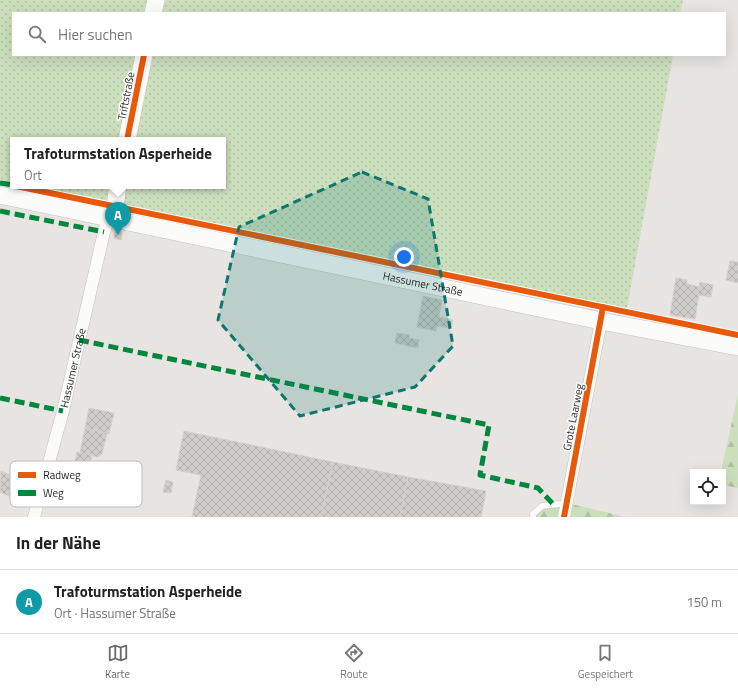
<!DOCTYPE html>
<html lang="de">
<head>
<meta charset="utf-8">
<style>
	body { margin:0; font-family:"Titillium Web",sans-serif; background:#f6f6f6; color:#222 }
	.controls { position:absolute; right:12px; bottom:12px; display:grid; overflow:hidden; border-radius:0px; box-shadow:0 4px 16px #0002 }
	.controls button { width:36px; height:36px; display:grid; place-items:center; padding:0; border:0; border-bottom:1px solid #e0e0e0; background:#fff; color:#222; font:20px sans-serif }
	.you { position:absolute; left:404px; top:257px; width:14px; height:14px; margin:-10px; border:3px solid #fff; border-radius:50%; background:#1a73e8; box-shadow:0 0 0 6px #1a73e833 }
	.badge { display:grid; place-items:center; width:26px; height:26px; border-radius:50%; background:#6c6b6a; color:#fff; font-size:13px; font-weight:700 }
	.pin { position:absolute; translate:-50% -33px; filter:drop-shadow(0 1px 2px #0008) }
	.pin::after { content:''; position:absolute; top:21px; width:14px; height:12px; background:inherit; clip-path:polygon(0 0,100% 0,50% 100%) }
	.popup { position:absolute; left:10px; top:137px; width:216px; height:52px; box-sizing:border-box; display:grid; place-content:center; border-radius:0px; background:#fff; filter:drop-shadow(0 1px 3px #0005); font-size:13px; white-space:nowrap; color:#767676 }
	.popup b { font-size:15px; color:#222 }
	.popup::after { content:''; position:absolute; left:50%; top:100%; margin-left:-8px; border:8px solid transparent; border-top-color:#fff }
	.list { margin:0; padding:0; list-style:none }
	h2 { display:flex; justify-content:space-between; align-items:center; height:52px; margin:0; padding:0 16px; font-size:17px }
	h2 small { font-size:13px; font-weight:400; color:#767676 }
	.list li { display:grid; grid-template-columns:26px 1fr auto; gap:12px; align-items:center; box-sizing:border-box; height:64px; padding:0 16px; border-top:1px solid #e0e0e0 }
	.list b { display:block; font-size:15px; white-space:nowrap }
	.list p { margin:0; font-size:13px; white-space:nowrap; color:#767676 }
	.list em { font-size:13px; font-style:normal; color:#767676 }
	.icon { flex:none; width:22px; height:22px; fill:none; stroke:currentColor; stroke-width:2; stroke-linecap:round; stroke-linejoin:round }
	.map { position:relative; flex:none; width:738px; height:517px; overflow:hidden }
	.search { position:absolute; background:#fff; box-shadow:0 4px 16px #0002; left:12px; right:12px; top:12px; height:44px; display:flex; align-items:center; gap:10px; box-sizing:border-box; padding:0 14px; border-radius:0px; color:#767676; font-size:15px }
	.sheet { height:116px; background:#fff }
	nav { display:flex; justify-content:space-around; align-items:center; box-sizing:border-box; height:56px; border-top:1px solid #e0e0e0; background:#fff; font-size:11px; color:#767676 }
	nav a { display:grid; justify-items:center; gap:2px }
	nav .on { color:#6c6b6a }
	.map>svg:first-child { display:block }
</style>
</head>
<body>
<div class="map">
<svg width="738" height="517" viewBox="0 0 738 517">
	<defs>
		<pattern id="grass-dots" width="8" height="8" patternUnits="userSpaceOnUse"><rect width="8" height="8" fill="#ccdfbd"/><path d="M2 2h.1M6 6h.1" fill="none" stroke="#afc0a3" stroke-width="1.8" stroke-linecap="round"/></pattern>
		<pattern id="forest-firs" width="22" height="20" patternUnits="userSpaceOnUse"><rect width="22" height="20" fill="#ccdfbd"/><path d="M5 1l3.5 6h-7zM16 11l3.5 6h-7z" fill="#afc0a3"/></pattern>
		<pattern id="building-cross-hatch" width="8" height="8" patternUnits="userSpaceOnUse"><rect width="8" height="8" fill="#cfccca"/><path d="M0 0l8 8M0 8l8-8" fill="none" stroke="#b2afae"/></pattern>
	</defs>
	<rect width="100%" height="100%" fill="#e7e4e1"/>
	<polygon fill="url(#grass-dots)" points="0,0 683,0 680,13 13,13 13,55 673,55 627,308 361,257 16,186 223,186 223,140 13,140 13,185 0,183"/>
	<g fill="url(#forest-firs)">
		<polygon points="738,394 738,488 723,485 723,472 721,472"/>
		<polygon points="567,503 626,517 533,517 542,506"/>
	</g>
	<g fill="url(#building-cross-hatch)" stroke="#d2d0cd">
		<polygon points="115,232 122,233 121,240 114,238"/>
		<polygon points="730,261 738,262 738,283 726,280"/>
		<polygon points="676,278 687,280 687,284 700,287 695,319 670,315"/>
		<polygon points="700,282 713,285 711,297 698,295"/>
		<polygon points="423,296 442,300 439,317 453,320 451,328 437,326 436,331 417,327"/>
		<polygon points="397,333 409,335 409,338 419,340 418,348 395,343"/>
		<polygon points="89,408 114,413 109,434 85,428"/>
		<polygon points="85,428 107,433 102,454 98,457 80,453"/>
		<polygon points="184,431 333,462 321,517 192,517 201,475 176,470"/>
		<polygon points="77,452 92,455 89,469 74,466"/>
		<polygon points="333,462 408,477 400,517 321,517"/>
		<polygon points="1,471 21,480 14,498 0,492"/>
		<polygon points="63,475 76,478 73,490 60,488"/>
		<polygon points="408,477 486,491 481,517 400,517"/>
		<polygon points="166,480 173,482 171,493 163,492"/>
	</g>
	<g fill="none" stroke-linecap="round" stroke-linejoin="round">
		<defs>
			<polyline id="lane" points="533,517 533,514 542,506 567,503"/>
			<g id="street">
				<path id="s1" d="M34,517L63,411L104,232L109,217"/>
				<polyline points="564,517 601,321"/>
			</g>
			<g id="secondary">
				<polyline points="153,13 156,0"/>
				<polyline points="127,140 144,55"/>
				<path id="s2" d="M0,195L601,321L738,347"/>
				<polyline points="109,217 115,206 118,186"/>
			</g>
		</defs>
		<use href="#lane" stroke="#c4c2c3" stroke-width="7"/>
		<use href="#street" stroke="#c4c2c3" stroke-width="13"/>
		<use href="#secondary" stroke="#c4c2c3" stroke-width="18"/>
		<use href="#lane" stroke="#fbfbfa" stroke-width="6"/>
		<use href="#street" stroke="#fbfbfa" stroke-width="12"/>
		<use href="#secondary" stroke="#fbfbfa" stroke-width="17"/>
		<g stroke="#00873e" stroke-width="5" stroke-dasharray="10 5" stroke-linecap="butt">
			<polyline points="0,183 13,185"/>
			<polyline points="0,211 104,232"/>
			<polyline points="79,340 489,425 480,475 538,488 553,504"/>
			<polyline points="0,398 63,411"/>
		</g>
		<defs>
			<g id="cycleway">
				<polyline points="127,140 144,55"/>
				<polyline points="16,186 738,335"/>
				<polyline points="564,517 603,307"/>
			</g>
		</defs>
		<use href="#cycleway" stroke="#fff" stroke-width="8"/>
		<use href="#cycleway" stroke="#e8590c" stroke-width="6"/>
	</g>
	<path fill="#0f766e" fill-opacity="0.2" stroke="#0f766e" stroke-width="3" stroke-dasharray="8 5" stroke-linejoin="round" d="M362,172L428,199L453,346L415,387L300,416L218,320L239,227Z"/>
	<g text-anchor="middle" stroke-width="3" stroke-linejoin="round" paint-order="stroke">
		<g font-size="11" fill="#2a2a2a" stroke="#fff">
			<text transform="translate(126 96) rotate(-79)" y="4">Triftstraße</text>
			<text dy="4" stroke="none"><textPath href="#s2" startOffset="432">Hassumer Straße</textPath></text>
			<text dy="4" stroke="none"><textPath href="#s1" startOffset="154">Hassumer Straße</textPath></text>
			<text transform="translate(573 417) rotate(-79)" y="4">Grote Laarweg</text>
		</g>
	</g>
	<rect x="10" y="461" width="132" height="46" rx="6" fill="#fff" stroke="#bfbfbf" stroke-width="1"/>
	<rect x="18" y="472" width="18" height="6" fill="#e8590c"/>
	<rect x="18" y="490" width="18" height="6" fill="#00873e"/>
	<g font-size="11" fill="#2a2a2a">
		<text x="43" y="479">Radweg</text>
		<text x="43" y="497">Weg</text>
	</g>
</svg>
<div class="controls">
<button><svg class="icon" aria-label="locate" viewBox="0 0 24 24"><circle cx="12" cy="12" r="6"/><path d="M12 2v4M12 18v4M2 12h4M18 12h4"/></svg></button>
</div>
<div class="you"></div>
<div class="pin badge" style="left:118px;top:235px;background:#0f9aa8">A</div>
<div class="popup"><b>Trafoturmstation Asperheide</b>Ort</div>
<div class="search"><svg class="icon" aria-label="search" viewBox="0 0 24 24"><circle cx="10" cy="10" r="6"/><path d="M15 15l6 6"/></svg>Hier suchen</div>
</div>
<section class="sheet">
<h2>In der Nähe<small></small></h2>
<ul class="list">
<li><span class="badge" style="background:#0f9aa8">A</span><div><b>Trafoturmstation Asperheide</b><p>Ort · Hassumer Straße</p></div><em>150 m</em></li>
</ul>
</section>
<nav>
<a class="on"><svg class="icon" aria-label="map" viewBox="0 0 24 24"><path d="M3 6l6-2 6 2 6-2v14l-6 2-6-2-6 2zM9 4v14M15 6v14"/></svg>Karte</a>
<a><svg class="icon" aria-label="directions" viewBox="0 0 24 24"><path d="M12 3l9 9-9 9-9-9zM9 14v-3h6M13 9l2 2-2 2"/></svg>Route</a>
<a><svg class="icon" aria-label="saved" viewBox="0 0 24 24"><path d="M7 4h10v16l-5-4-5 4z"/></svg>Gespeichert</a>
</nav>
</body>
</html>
